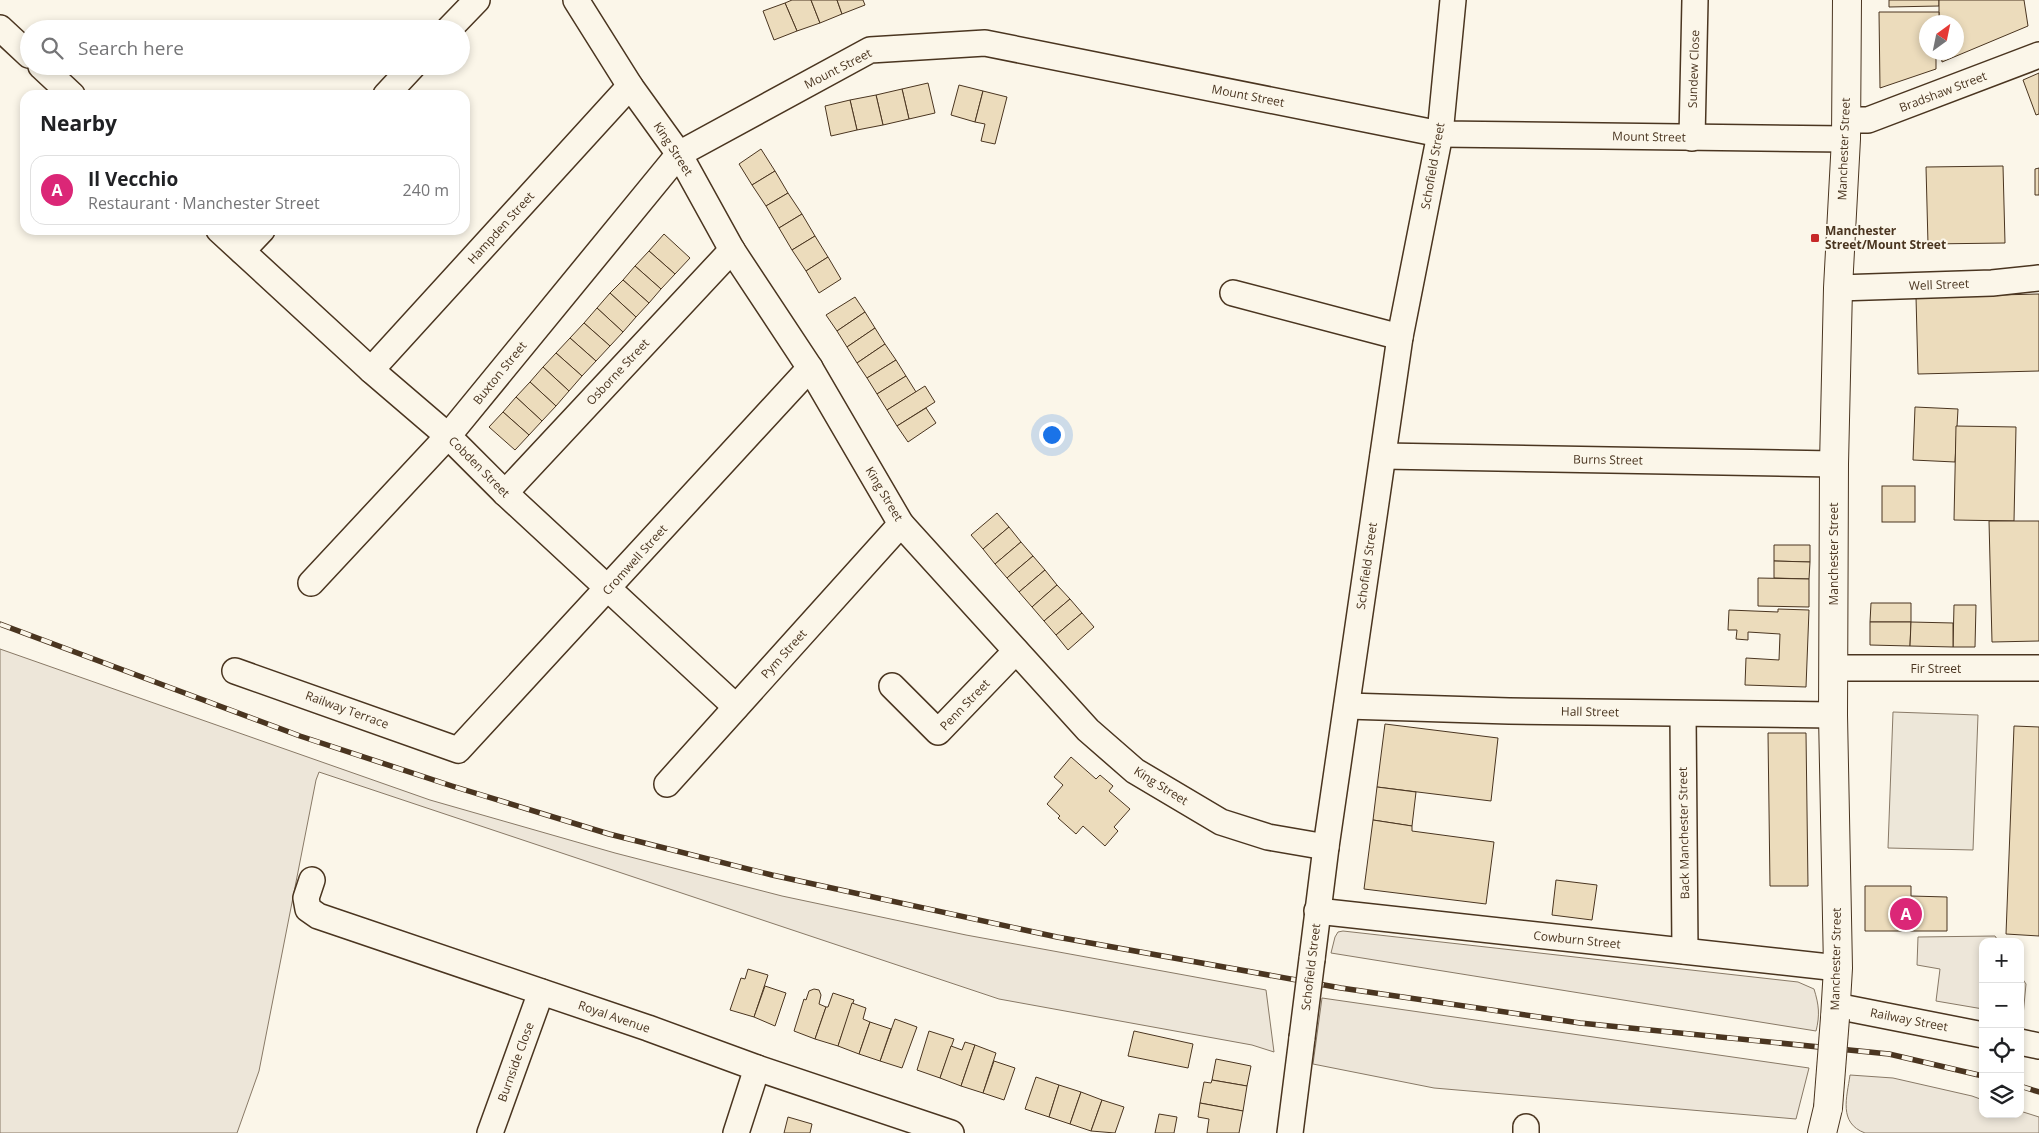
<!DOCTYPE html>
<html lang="en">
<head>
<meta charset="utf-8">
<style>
	body { margin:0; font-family:"Open Sans",sans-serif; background:#f6f6f6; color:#202124 }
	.controls { position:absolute; right:15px; bottom:15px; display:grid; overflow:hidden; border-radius:10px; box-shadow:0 2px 8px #0003 }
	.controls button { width:45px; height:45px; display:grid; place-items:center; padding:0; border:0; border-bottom:1px solid #e0e0e0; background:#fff; color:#202124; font:25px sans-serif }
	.compass { position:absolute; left:1919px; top:15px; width:45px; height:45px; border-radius:50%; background:#fff; box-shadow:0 2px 8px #0003; rotate:33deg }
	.you { position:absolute; left:1051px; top:434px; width:18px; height:18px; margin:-12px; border:4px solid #fff; border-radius:50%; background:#1a73e8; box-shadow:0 0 0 8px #1a73e833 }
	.badge { display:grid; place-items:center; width:32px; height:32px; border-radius:50%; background:#db2777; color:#fff; font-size:16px; font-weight:700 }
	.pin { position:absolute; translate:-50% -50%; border:2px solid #fff; box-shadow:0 1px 5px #0006 }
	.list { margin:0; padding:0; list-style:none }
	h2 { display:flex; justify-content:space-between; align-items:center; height:65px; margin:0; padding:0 20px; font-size:21px }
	h2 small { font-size:16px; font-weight:400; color:#757577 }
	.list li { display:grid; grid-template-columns:32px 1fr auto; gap:15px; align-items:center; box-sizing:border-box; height:70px; margin:0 10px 10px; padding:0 10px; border:1px solid #e0e0e0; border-radius:15px }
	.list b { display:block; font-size:19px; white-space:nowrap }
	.list p { margin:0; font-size:16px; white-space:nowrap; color:#757577 }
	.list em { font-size:16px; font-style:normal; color:#757577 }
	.icon { flex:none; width:28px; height:28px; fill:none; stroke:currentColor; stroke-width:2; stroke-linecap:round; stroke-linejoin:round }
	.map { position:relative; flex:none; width:2039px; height:1133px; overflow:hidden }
	.search { position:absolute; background:#fff; box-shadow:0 2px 8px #0003; left:20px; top:20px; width:450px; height:55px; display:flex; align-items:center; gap:12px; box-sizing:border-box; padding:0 18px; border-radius:28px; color:#757577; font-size:19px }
	.panel { position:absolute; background:#fff; box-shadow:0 2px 8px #0003; left:20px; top:90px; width:450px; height:145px; border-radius:15px }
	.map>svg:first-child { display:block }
</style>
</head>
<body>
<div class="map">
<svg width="2039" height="1133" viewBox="0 0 2039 1133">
	<rect width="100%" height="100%" fill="#fbf6e9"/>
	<g fill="#ede6d9" stroke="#887966">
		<polygon points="0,649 430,800 615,853 782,896 966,935 1266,990 1274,1052 1252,1045 999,999 319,772 316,780 259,1071 237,1133 0,1133"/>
		<path d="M1343,931L1798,982L1814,989C1819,1005 1820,1015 1816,1031L1331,953L1335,937L1338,932Z"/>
		<polygon points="1995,936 1999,942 1983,942 1983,1009 1936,1001 1940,969 1917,965 1918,937"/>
		<polygon points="2020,975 2026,984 2023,1016 2020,1015"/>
		<polygon points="1322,998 1809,1068 1796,1119 1434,1088 1313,1064"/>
		<path d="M1850,1075L1893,1078L1972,1096L1983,1100V1114H2020V1111L2039,1117V1133H1865C1838,1123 1847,1097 1850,1075Z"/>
	</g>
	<polygon fill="#ede7d9" stroke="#887966" points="1893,712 1978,715 1973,850 1888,848"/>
	<g fill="#ecdcbc" stroke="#4a3520">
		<polygon points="792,0 811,0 820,23 797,31 785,3"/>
		<polygon points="811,0 837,0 842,14 820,23"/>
		<polygon points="837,0 863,0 865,5 842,14"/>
		<polygon points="1889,0 1939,0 1939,6 1889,7"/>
		<polygon points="1939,0 2024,0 2028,26 1942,62 1941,52 1956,52 1956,22 1939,22"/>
		<polygon points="785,3 797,31 774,40 763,11"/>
		<polygon points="1879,12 1939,12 1939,22 1926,22 1926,52 1936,52 1936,69 1880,88"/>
		<polygon points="2039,73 2039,114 2036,115 2023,80"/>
		<polygon points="928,83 935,113 909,119 902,89"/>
		<polygon points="959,85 983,91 975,122 951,115"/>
		<polygon points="902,89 909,119 883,125 876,95"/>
		<polygon points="983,91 1007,97 995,144 981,141 985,124 975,122"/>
		<polygon points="876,95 883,125 857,130 850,100"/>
		<polygon points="850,100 857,130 831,136 825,106"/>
		<polygon points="761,149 775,171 752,185 739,164"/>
		<polygon points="2003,166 2005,243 1928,244 1926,167"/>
		<polygon points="2039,168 2039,195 2035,195 2035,169"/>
		<polygon points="775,171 788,193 766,206 752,185"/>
		<polygon points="788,193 802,214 779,228 766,206"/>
		<polygon points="802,214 815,236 792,250 779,228"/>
		<polygon points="664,234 690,258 675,274 649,251"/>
		<polygon points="815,236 828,257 806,271 792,250"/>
		<polygon points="649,251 675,274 661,289 635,266"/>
		<polygon points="828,257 841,279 819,293 806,271"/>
		<polygon points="635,266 661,289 649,303 623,280"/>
		<polygon points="623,280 649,303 636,317 610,293"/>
		<polygon points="610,293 636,317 623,332 597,308"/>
		<polygon points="2039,294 2039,371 1918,374 1916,297"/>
		<polygon points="855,297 865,312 837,331 826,315"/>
		<polygon points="597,308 623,332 610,346 584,323"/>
		<polygon points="865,312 875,328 847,347 837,331"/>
		<polygon points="584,323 610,346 596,361 570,338"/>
		<polygon points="875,328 885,344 857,363 847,347"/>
		<polygon points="570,338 596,361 582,376 556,353"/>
		<polygon points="885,344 896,360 867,378 857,363"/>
		<polygon points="556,353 582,376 569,391 543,367"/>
		<polygon points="896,360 906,376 877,394 867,378"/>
		<polygon points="543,367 569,391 556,406 530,382"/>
		<polygon points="906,376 916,392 887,410 877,394"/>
		<polygon points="530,382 556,406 542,421 516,397"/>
		<polygon points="925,386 935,402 897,426 887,410"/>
		<polygon points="516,397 542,421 529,435 503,412"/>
		<polygon points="1915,407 1958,409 1955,462 1913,460"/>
		<polygon points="926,408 936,423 908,442 897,426"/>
		<polygon points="503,412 529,435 515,450 489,427"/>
		<polygon points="1956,426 2016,427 2014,521 1954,520"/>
		<rect x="1882" y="486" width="33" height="36"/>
		<polygon points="997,513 1009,527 983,549 971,535"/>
		<polygon points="1989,521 2039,521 2039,641 1992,642"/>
		<polygon points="1009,527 1021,542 995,564 983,549"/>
		<polygon points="1021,542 1033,556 1007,578 995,564"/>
		<polygon points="1774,545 1810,545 1810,562 1774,561"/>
		<polygon points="1033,556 1045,570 1019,592 1007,578"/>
		<polygon points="1774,561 1810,562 1809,579 1774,578"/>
		<polygon points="1045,570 1057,585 1032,607 1019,592"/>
		<polygon points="1758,578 1809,579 1809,607 1758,606"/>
		<polygon points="1057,585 1070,599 1044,621 1032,607"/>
		<polygon points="1070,599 1082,613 1056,635 1044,621"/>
		<polygon points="1871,603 1911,603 1911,622 1870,622"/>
		<polygon points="1954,605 1976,605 1975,647 1953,647"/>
		<polygon points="1778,609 1809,610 1806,687 1745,685 1746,658 1779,660 1780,634 1748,632 1748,640 1736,639 1737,630 1728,630 1729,610 1778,612"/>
		<polygon points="1082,613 1094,627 1068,650 1056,635"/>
		<polygon points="1870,622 1911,622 1910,646 1870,645"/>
		<polygon points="1911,622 1953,623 1953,647 1910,646"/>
		<polygon points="1385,724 1498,738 1491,801 1377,787"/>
		<polygon points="2014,726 2039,727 2039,936 2006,934"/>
		<polygon points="1768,733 1806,733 1808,886 1770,886"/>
		<polygon points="1071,757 1096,779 1100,775 1113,786 1109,791 1130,809 1114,827 1118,831 1105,846 1083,826 1076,834 1058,818 1060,816 1047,804 1063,785 1054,777"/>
		<polygon points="1377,787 1416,792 1412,826 1373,820"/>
		<polygon points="1373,820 1412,826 1412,831 1494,842 1486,904 1364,889"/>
		<polygon points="1556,880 1597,885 1592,920 1552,915"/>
		<polygon points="1865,886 1911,886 1911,896 1947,897 1947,931 1865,931"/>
		<polygon points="748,969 768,975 754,1017 730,1010 741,978 745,979"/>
		<polygon points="765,986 786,993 775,1026 754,1017"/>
		<polygon points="814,989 819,990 821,995 819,1004 826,1007 815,1039 794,1031 804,999 806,1000 809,991"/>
		<polygon points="833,993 854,1000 838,1046 815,1039 826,1007 828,1007"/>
		<polygon points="852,1003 866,1008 863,1019 870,1022 859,1054 838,1046"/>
		<polygon points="895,1019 917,1027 902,1068 880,1061"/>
		<polygon points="870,1022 891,1029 880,1061 859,1054"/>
		<polygon points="929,1031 954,1039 940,1078 917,1070"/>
		<polygon points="1134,1031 1193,1044 1188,1068 1128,1056"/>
		<polygon points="965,1042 975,1045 961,1086 940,1078 951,1046 962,1050"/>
		<polygon points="975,1045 996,1053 983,1093 961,1086"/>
		<polygon points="1216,1059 1251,1066 1247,1086 1212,1080"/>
		<polygon points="994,1061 1015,1068 1004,1100 983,1093"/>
		<polygon points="1036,1077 1059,1085 1049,1117 1025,1109"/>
		<polygon points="1212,1080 1247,1086 1243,1111 1200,1103 1204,1082 1211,1083"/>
		<polygon points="1059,1085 1081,1092 1070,1124 1049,1117"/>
		<polygon points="1081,1092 1102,1100 1091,1131 1070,1124"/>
		<polygon points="1102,1100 1124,1107 1115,1133 1091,1131"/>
		<polygon points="1200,1103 1243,1111 1239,1133 1207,1133 1209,1119 1198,1117"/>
		<polygon points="1159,1114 1177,1117 1174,1133 1155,1133"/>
		<polygon points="788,1117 812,1124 810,1133 784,1133"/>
	</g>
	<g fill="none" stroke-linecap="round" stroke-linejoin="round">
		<defs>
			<g id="street">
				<polyline points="576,0 630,86 679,154 732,250 810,368 901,524 1088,730 1135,771 1221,822 1268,837 1326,847"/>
				<polyline points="0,28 29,55"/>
				<polyline points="449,29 477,0"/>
				<polyline points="41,66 72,95"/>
				<polyline points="386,95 413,66"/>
				<polyline points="1846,120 1868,120 2039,55"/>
				<polyline points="1692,138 1695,0"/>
				<polyline points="219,230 371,370 448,436 505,493 736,707"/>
				<polyline points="242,251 262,230"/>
				<polyline points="1838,288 1992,283 2039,278"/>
				<polyline points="1233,293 1400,337"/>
				<polyline points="371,370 630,86"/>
				<polyline points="1383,456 1834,464"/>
				<polyline points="505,493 732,250"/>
				<polyline points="311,583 448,436 679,154 870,50 985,43 1440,134 1846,139"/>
				<polyline points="1834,668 2039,668"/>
				<polyline points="235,671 458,750 810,368"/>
				<polyline points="892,686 938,732 1016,651"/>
				<polyline points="1347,706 1509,711 1833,715"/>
				<polyline points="1683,714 1685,951"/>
				<polyline points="667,784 901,524"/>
				<polyline points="312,880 306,898 308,909 318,916 648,1028 757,1068 951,1133"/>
				<polyline points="1317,911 1838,968"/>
				<polyline points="1312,959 1326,847 1400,337 1440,134 1453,0"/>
				<polyline points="1836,1006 1983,1035"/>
				<polyline points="2020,1042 2039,1046"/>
				<polyline points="490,1133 541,992"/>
				<polyline points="736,1133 757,1068"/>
				<polyline points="1290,1133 1302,1038"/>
				<polyline points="1526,1133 1526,1127"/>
			</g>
			<g id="primary">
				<polyline points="1835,1018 1838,968 1833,715 1834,464 1838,288 1846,139 1847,0"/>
				<polyline points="1822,1133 1828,1108"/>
			</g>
		</defs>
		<use href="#street" stroke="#4a3520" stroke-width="28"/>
		<use href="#primary" stroke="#4a3520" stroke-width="30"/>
		<use href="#street" stroke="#fbf6e9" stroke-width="25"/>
		<use href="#primary" stroke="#fbf6e9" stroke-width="28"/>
		<defs>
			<g id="rail">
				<polyline points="0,624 300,736 452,786 609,834 772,875 1057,937 1341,988 1580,1023 1889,1054 1983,1076"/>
				<polyline points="2020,1086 2039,1092"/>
			</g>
		</defs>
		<use href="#rail" stroke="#4a3520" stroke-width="5.5"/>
		<use href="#rail" stroke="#fbf6e9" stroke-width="4" stroke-dasharray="11" stroke-linecap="butt"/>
		<defs>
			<polyline id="street-bridge" points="1302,1038 1312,959"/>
			<polyline id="primary-bridge" points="1828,1108 1835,1018"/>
		</defs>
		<use href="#street-bridge" stroke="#4a3520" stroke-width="28" stroke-linecap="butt"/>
		<use href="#primary-bridge" stroke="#4a3520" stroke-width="30" stroke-linecap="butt"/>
		<use href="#street-bridge" stroke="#fbf6e9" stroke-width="25"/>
		<use href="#primary-bridge" stroke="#fbf6e9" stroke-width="28"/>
	</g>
	<rect fill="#c62828" stroke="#fbf6e9" stroke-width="2" x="1810" y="233" width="10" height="10" rx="2.5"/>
	<g text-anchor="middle" stroke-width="4" stroke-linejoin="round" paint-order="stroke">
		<g font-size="12" fill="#4a3520" stroke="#fbf6e9">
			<text transform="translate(838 69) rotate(-27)" y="4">Mount Street</text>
			<text transform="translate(1694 69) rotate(-88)" y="4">Sundew Close</text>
			<text transform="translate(1943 92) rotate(-21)" y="4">Bradshaw Street</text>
			<text transform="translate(1248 96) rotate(11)" y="4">Mount Street</text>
			<text transform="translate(1649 137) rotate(1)" y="4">Mount Street</text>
			<text transform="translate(673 149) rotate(57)" y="4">King Street</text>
			<text transform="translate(1844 149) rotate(-88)" y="4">Manchester Street</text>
			<text transform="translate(1433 166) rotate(-80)" y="4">Schofield Street</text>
			<text transform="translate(501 228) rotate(-48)" y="4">Hampden Street</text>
			<text transform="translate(1939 285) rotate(-2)" y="4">Well Street</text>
			<text transform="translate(618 372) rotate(-47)" y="4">Osborne Street</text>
			<text transform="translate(500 373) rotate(-51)" y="4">Buxton Street</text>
			<text transform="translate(1608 460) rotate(1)" y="4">Burns Street</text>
			<text transform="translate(479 467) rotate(45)" y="4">Cobden Street</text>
			<text transform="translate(884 494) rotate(59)" y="4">King Street</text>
			<text transform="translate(1834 554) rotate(-90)" y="4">Manchester Street</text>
			<text transform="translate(635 560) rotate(-48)" y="4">Cromwell Street</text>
			<text transform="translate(1367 566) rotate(-82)" y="4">Schofield Street</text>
			<text transform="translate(784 654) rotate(-48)" y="4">Pym Street</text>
			<text x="1936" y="673">Fir Street</text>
			<text transform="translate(965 705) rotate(-46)" y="4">Penn Street</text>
			<text transform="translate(347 710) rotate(20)" y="4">Railway Terrace</text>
			<text transform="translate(1590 712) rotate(1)" y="4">Hall Street</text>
			<text transform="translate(1161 786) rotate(32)" y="4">King Street</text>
			<text transform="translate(1684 833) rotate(-91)" y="4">Back Manchester Street</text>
			<text transform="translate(1577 940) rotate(6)" y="4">Cowburn Street</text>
			<text transform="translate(1836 959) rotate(-89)" y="4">Manchester Street</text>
			<text transform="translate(1311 967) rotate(-83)" y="4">Schofield Street</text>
			<text transform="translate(614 1017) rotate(19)" y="4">Royal Avenue</text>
			<text transform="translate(1909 1020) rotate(11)" y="4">Railway Street</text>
			<text transform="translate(516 1062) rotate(-70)" y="4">Burnside Close</text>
		</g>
		<g font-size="12" font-weight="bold" fill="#4a3520" stroke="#fbf6e9" text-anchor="start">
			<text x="1825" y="235">Manchester<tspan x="1825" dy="14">Street/Mount Street</tspan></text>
		</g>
	</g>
</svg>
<div class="controls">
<button>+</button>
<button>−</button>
<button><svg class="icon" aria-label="locate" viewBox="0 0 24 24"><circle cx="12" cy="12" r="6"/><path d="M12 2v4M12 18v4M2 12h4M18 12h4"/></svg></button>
<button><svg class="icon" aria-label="layers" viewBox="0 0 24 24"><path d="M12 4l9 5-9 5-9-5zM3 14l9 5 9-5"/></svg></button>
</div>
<svg class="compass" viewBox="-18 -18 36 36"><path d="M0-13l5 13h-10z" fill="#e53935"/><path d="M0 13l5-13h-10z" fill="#757577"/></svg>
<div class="you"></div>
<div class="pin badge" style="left:1906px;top:914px">A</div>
<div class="search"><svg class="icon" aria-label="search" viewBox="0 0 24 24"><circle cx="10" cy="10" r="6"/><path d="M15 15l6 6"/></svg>Search here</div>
<section class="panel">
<h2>Nearby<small></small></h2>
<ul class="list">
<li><span class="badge">A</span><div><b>Il Vecchio</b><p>Restaurant · Manchester Street</p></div><em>240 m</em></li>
</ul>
</section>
</div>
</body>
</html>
